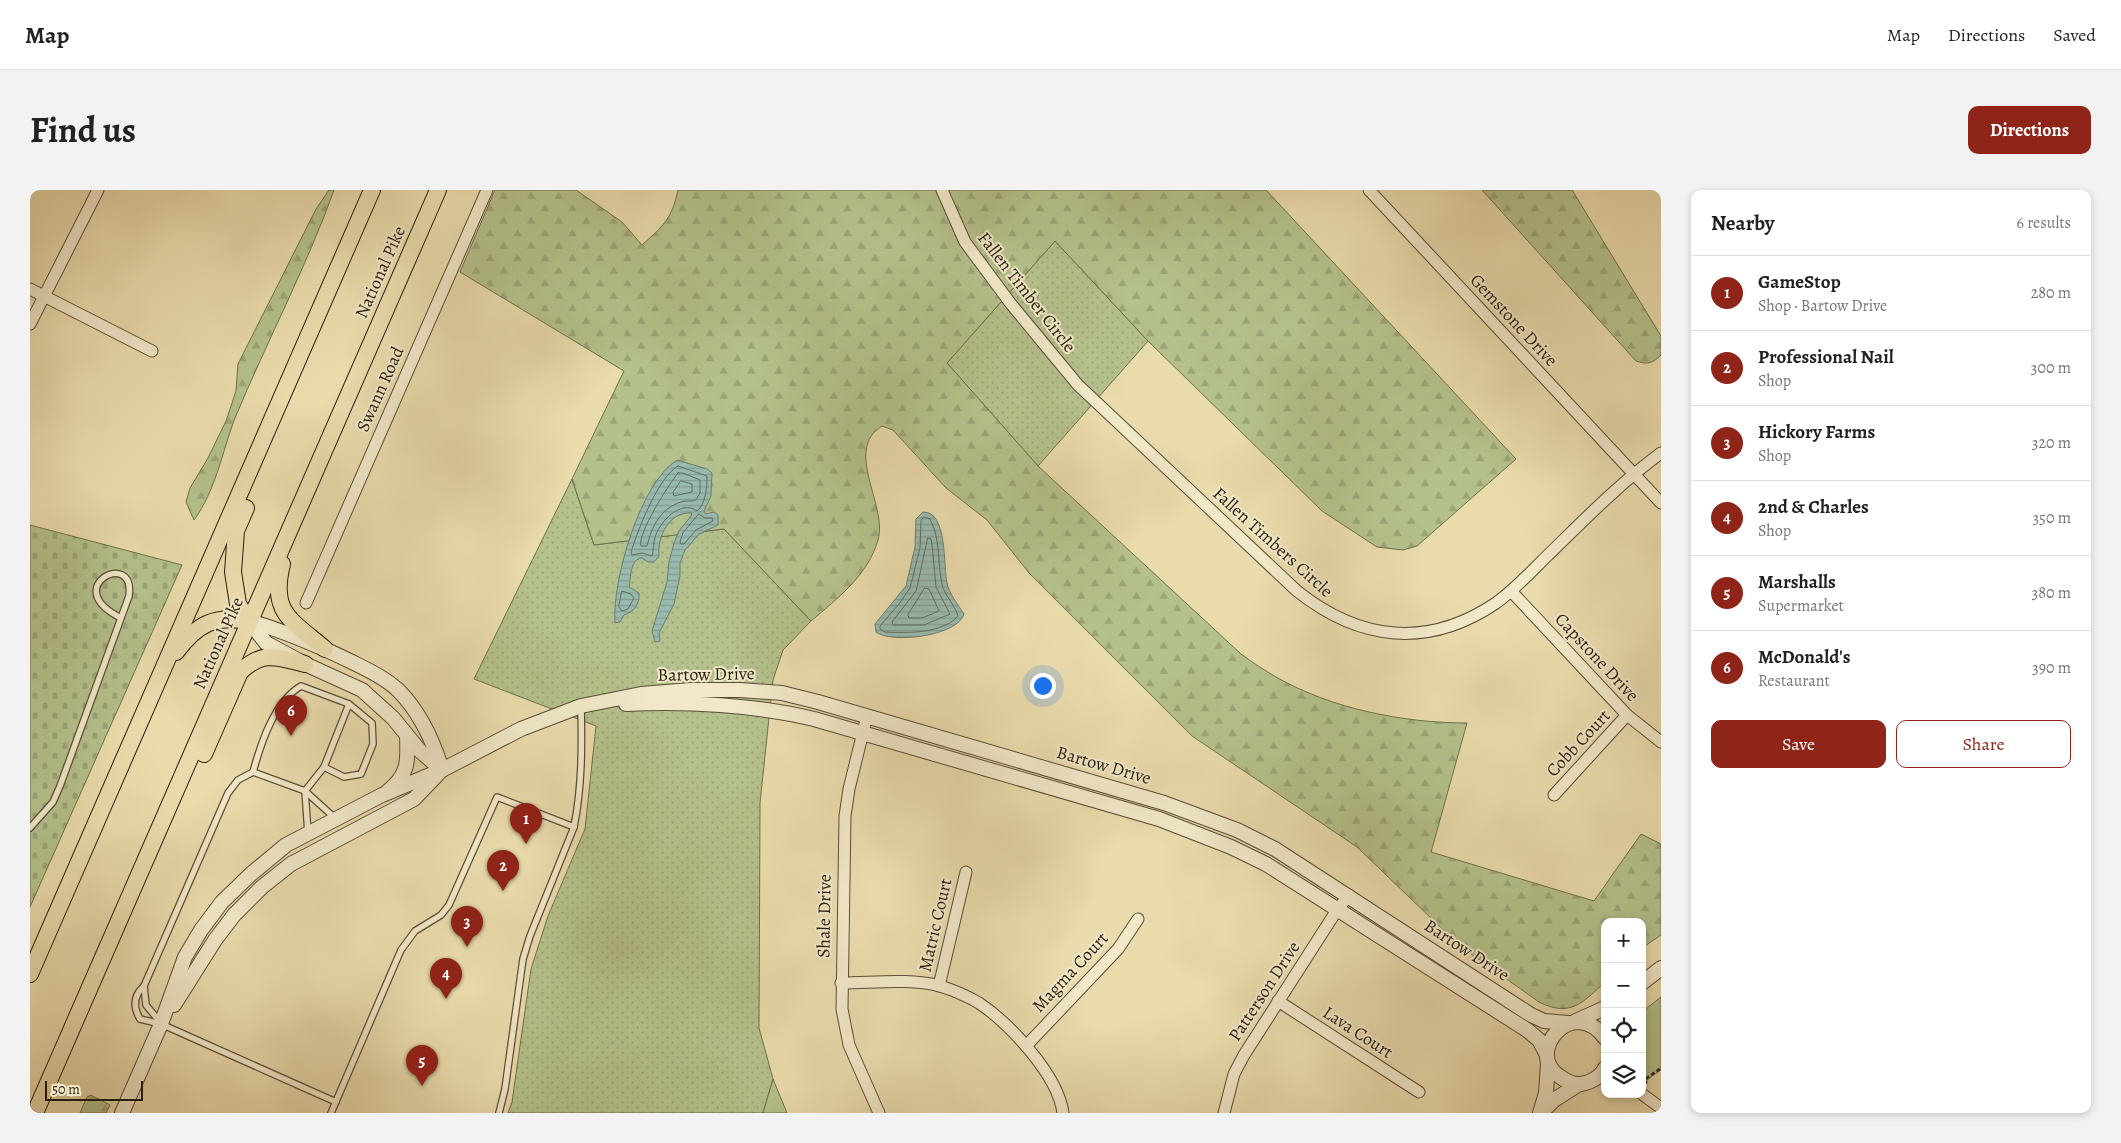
<!DOCTYPE html>
<html lang="en">
<head>
<meta charset="utf-8">
<style>
	body { margin:0; font-family:Alegreya,serif; background:#f2f2f2; color:#222 }
	.controls { position:absolute; right:15px; bottom:15px; display:grid; overflow:hidden; border-radius:10px; box-shadow:0 2px 8px #0003 }
	.controls button { width:45px; height:45px; display:grid; place-items:center; padding:0; border:0; border-bottom:1px solid #e0e0e0; background:#fff; color:#222; font:25px sans-serif }
	.scale { position:absolute; left:15px; bottom:12px; width:98px; box-sizing:border-box; padding-left:5px; border:2px solid #2a1e0e; border-top:0; font-size:14px; line-height:18px; white-space:nowrap; color:#2a1e0e; -webkit-text-stroke:4px #f1e8c9; paint-order:stroke }
	.you { position:absolute; left:1012px; top:495px; width:18px; height:18px; margin:-12px; border:4px solid #fff; border-radius:50%; background:#1a73e8; box-shadow:0 0 0 8px #1a73e833 }
	.badge { display:grid; place-items:center; width:32px; height:32px; border-radius:50%; background:#8f2418; color:#fff; font-size:16px; font-weight:700 }
	.pin { position:absolute; translate:-50% -41px; filter:drop-shadow(0 1px 2px #0008) }
	.pin::after { content:''; position:absolute; top:26px; width:18px; height:15px; background:inherit; clip-path:polygon(0 0,100% 0,50% 100%) }
	.list { margin:0; padding:0; list-style:none }
	h2 { display:flex; justify-content:space-between; align-items:center; height:65px; margin:0; padding:0 20px; font-size:21px }
	h2 small { font-size:16px; font-weight:400; color:#767676 }
	.list li { display:grid; grid-template-columns:32px 1fr auto; gap:15px; align-items:center; box-sizing:border-box; height:75px; padding:0 20px; border-top:1px solid #e0e0e0 }
	.list b { display:block; font-size:19px; white-space:nowrap }
	.list p { margin:0; font-size:16px; white-space:nowrap; color:#767676 }
	.list em { font-size:16px; font-style:normal; color:#767676 }
	.actions { display:flex; gap:10px; padding:15px 20px }
	.actions a { flex:1; padding:11px 0; border:1px solid #8f2418; border-radius:10px; text-align:center; font-size:18px; color:#8f2418 }
	.actions .main { background:#8f2418; color:#fff }
	.icon { flex:none; width:28px; height:28px; fill:none; stroke:currentColor; stroke-width:2; stroke-linecap:round; stroke-linejoin:round }
	.map { position:relative; flex:none; width:1631px; height:923px; overflow:hidden; border-radius:10px }
	header { display:flex; align-items:center; gap:30px; box-sizing:border-box; height:70px; padding:0 25px; background:#fff; border-bottom:1px solid #e0e0e0 }
	header strong { font-size:24px }
	nav { display:flex; gap:28px; margin-inline-start:auto; font-size:18px }
	.intro { display:flex; align-items:center; justify-content:space-between; box-sizing:border-box; height:120px; padding:0 30px }
	h1 { margin:0; font-size:35px }
	.button { padding:12px 22px; border-radius:10px; background:#8f2418; color:#fff; font-size:18px; font-weight:700 }
	main { display:flex; gap:30px; padding:0 30px }
	aside { flex:1; background:#fff; border-radius:10px; box-shadow:0 2px 8px #0003 }
	.map>svg:first-child { display:block }
</style>
</head>
<body>
<header>
<strong>Map</strong>
<nav><a>Map</a><a>Directions</a><a>Saved</a></nav>
</header>
<div class="intro"><h1>Find us</h1><a class="button">Directions</a></div>
<main>
<div class="map">
<svg width="1631" height="923" viewBox="0 0 1631 923">
	<defs>
		<pattern id="grass-dots" width="8" height="8" patternUnits="userSpaceOnUse" patternTransform="scale(1.25)"><rect width="8" height="8" fill="#b4c18c"/><path d="M2 2h.1M6 6h.1" fill="none" stroke="#9ba578" stroke-width="1.8" stroke-linecap="round"/></pattern>
		<pattern id="forest-firs" width="22" height="20" patternUnits="userSpaceOnUse" patternTransform="scale(1.25)"><rect width="22" height="20" fill="#b4c18c"/><path d="M5 1l3.5 6h-7zM16 11l3.5 6h-7z" fill="#9ba578"/></pattern>
		<pattern id="cemetery-stones" width="16" height="16" patternUnits="userSpaceOnUse" patternTransform="scale(1.25)"><rect width="16" height="16" fill="#b4c18c"/><path d="M2 7V4a2 2 0 0 1 4 0v3zM10 15v-3a2 2 0 0 1 4 0v3z" fill="#9ba578"/></pattern>
		<pattern id="water-rules" width="6" height="5" patternUnits="userSpaceOnUse" patternTransform="scale(1.25)"><rect width="6" height="5" fill="#98baaf"/><path d="M0 2.5h6" fill="none" stroke="#839f95"/></pattern>
	</defs>
	<rect width="100%" height="100%" fill="#eadbac"/>
	<filter id="stains"><feTurbulence type="fractalNoise" baseFrequency=".004" numOctaves="4"/><feColorMatrix values="0 0 0 0 .2 0 0 0 0 .09 0 0 0 0 .02 0 0 0 .5 -.17"/></filter>
	<radialGradient id="worn" r=".72"><stop offset=".6" stop-color="#630" stop-opacity="0"/><stop offset="1" stop-color="#630" stop-opacity=".3"/></radialGradient>
	<g fill="url(#grass-dots)" stroke="#6f704d">
		<polygon points="1025,51 1118,151 1008,276 917,173"/>
		<polygon points="542,289 564,355 694,339 781,431 753,460 743,490 730,613 729,838 743,889 733,923 478,923 482,912 501,779 518,726 555,639 566,536 444,489"/>
	</g>
	<g fill="url(#forest-firs)" stroke="#6f704d">
		<path d="M299,0H304C276,78 237,151 205,228C192,262 186,300 164,330L156,312L160,298L178,268L196,231L206,201L208,174L286,19Z"/>
		<path d="M465,0H546L592,32L612,55C633,36 642,29 648,0H1236L1486,269L1387,356L1373,360L1347,357L1292,321L1118,151L1025,51L917,173L1008,276L1211,464C1222,472 1234,480 1246,487C1302,519 1374,533 1437,533L1401,662L1564,711L1611,644L1631,654V745L1612,758V732H1575V792C1553,812 1541,828 1509,812L1430,756L1327,657L1162,546L999,383L957,330L916,298L863,240L852,236C813,260 858,315 848,350C838,385 808,408 781,431L694,339L564,355L542,289L594,181L430,82Z"/>
		<path d="M1452,0H1542L1631,146V165C1623,173 1617,175 1606,171Z"/>
		<polygon points="61,905 80,915 76,923 50,923 57,907"/>
	</g>
	<polygon fill="url(#cemetery-stones)" stroke="#6f704d" points="0,335 152,375 0,717"/>
	<g fill="#b4c18c" stroke="#6f704d">
		<polygon points="1631,807 1631,880 1617,890 1612,887 1612,822"/>
		<polygon points="743,889 757,923 733,923"/>
	</g>
	<g fill="url(#water-rules)" stroke="#6c7c6f">
		<path d="M647,270L677,279L682,283L681,306L674,321L676,324L684,322L688,325V335L669,344L655,360L650,373V386L644,414L629,443L630,451L625,452L622,441L637,392L639,372L644,353L649,341L661,326L662,323C639,321 627,347 629,366L624,372H618L612,368C600,369 601,387 599,397L609,403C610,414 604,422 594,425L590,432L585,433C582,391 610,293 647,270Z"/>
		<path d="M893,322C918,321 913,377 917,393C919,403 928,415 934,424C928,446 862,454 846,442L845,434L876,396L885,357L886,329Z"/>
	</g>
	<g fill="none" stroke-linecap="round" stroke-linejoin="round">
		<g stroke="#616c5e" stroke-width="1">
			<path d="M648,276L677,286C677,297 676,314 667,321C650,309 630,332 625,347C623,353 624,360 622,366L612,363L602,365L601,362C608,340 628,287 648,276Z"/>
			<path d="M648,283H653L670,290V303L666,310C662,312 656,310 651,312C630,319 622,336 617,356H611C607,344 639,294 648,283Z"/>
			<polygon points="651,291 662,294 662,302 644,306 643,303"/>
			<polygon points="669,324 675,328 682,328 683,331 666,340 654,354 651,354 650,352 653,343"/>
			<path d="M894,327L900,329C911,350 907,372 912,394C914,405 925,415 928,426C912,444 877,443 855,442L850,439V436L869,414L880,398L890,358L891,331Z"/>
			<polygon points="898,348 901,349 902,354 906,397 920,424 894,435 863,435 862,432 886,401"/>
			<polygon points="895,398 899,399 909,421 892,428 879,428 878,425"/>
			<polygon points="592,401 601,404 604,408 598,419 592,421 589,417"/>
		</g>
		<defs>
			<g id="service">
				<path d="M223,582C231,553 244,512 271,496L319,514L342,533L343,554L331,584L314,587L294,577"/>
				<path d="M306,629L275,601L223,582L208,590L198,603L114,796C103,806 103,817 110,829L131,834L306,912"/>
				<path d="M0,638L23,612L30,596L99,406C106,358 28,397 91,428"/>
				<polyline points="278,643 275,601 294,577 319,514"/>
				<polyline points="114,796 116,815 130,832"/>
				<path d="M301,923L371,760L385,741L411,725L419,715L467,607L544,637C552,597 552,557 551,516"/>
				<polyline points="469,923 475,899 493,769 500,746 544,637"/>
			</g>
			<g id="minor">
				<path d="M912,0L935,52L981,114L1048,195L1267,401C1330,451 1398,459 1466,413C1484,400 1500,383 1516,367C1553,331 1589,294 1631,263"/>
				<polyline points="1339,0 1631,313"/>
				<polyline points="0,99 122,161"/>
				<polyline points="0,134 68,0"/>
				<polyline points="1481,401 1597,525 1631,552"/>
				<polyline points="276,413 457,0"/>
				<polyline points="837,526 819,599 815,626 812,819 819,855 849,923"/>
				<polyline points="1524,605 1597,525"/>
				<path d="M811,793C843,793 879,788 910,796C923,800 937,806 949,813C980,834 1028,885 1033,923"/>
				<polyline points="909,796 936,682"/>
				<polyline points="1248,811 1389,902"/>
				<polyline points="996,856 1088,759 1108,729"/>
				<polyline points="1612,904 1631,918"/>
				<polyline points="1194,923 1204,884 1214,865 1307,720 1319,705"/>
			</g>
			<g id="tertiary">
				<path d="M219,431C255,441 289,456 322,472C338,480 355,488 368,500C390,522 403,550 412,580"/>
				<polyline points="219,431 236,453 275,474 332,500 363,528 390,561 412,580"/>
				<path d="M596,514C656,511 726,515 784,529L1129,629L1201,657L1236,674L1497,840L1509,850L1517,865"/>
				<path d="M358,601C379,585 378,570 377,546"/>
				<polyline points="1612,793 1631,778"/>
				<polyline points="144,815 185,750 204,725 232,697 261,674 384,609 408,584"/>
				<polyline points="1546,831 1575,818"/>
				<path d="M1575,848C1543,804 1494,863 1529,886C1535,890 1542,895 1550,894C1560,893 1571,887 1575,878"/>
				<polyline points="92,923 131,834 155,767 171,740 192,712 221,684 256,655 352,605 412,580 491,539 551,516 611,504 661,500 710,500 752,503 788,512 1134,613 1207,640 1245,659 1501,825 1514,831 1538,833"/>
				<polyline points="1510,923 1516,903 1518,873"/>
				<polyline points="1511,923 1524,910 1549,894"/>
			</g>
			<g id="primary">
				<polyline points="216,318 206,341 203,382 208,414 219,431"/>
				<path d="M252,374C240,423 261,430 295,459"/>
				<path d="M146,462C167,434 184,425 219,431"/>
				<path d="M174,564L210,482C233,460 247,467 275,474"/>
				<polyline points="0,784 342,0"/>
				<polyline points="5,923 408,0"/>
			</g>
		</defs>
		<use href="#service" stroke="#5a4d36" stroke-width="8"/>
		<use href="#minor" stroke="#5a4d36" stroke-width="13"/>
		<use href="#tertiary" stroke="#5a4d36" stroke-width="16"/>
		<use href="#primary" stroke="#2a1e0e" stroke-width="18"/>
		<polyline stroke="#2a1e0e" stroke-width="2.5" stroke-dasharray="4 2.5" stroke-linecap="butt" points="1617,893 1614,890 1631,878"/>
		<use href="#service" stroke="#f1e8c9" stroke-width="5.5"/>
		<use href="#minor" stroke="#f1e8c9" stroke-width="11"/>
		<use href="#tertiary" stroke="#f1e8c9" stroke-width="14"/>
		<use href="#primary" stroke="#eadbac" stroke-width="16"/>
	</g>
	<g text-anchor="middle" stroke-width="4" stroke-linejoin="round" paint-order="stroke">
		<g font-size="18" fill="#2a1e0e" stroke="#f1e8c9">
			<text transform="translate(350 82) rotate(-66)" y="6">National Pike</text>
			<text transform="translate(997 102) rotate(52)" y="6">Fallen Timber Circle</text>
			<text transform="translate(1484 130) rotate(47)" y="6">Gemstone Drive</text>
			<text transform="translate(350 199) rotate(-66)" y="6">Swann Road</text>
			<text transform="translate(1243 352) rotate(42)" y="6">Fallen Timbers Circle</text>
			<text transform="translate(188 453) rotate(-66)" y="6">National Pike</text>
			<text transform="translate(1567 467) rotate(47)" y="6">Capstone Drive</text>
			<text transform="translate(676 484) rotate(-1)" y="6">Bartow Drive</text>
			<text transform="translate(1548 553) rotate(-47)" y="6">Cobb Court</text>
			<text transform="translate(1074 575) rotate(16)" y="6">Bartow Drive</text>
			<text transform="translate(794 726) rotate(-89)" y="6">Shale Drive</text>
			<text transform="translate(905 735) rotate(-77)" y="6">Matric Court</text>
			<text transform="translate(1437 760) rotate(33)" y="6">Bartow Drive</text>
			<text transform="translate(1040 782) rotate(-47)" y="6">Magma Court</text>
			<text transform="translate(1234 801) rotate(-57)" y="6">Patterson Drive</text>
			<text transform="translate(1328 842) rotate(33)" y="6">Lava Court</text>
		</g>
	</g>
	<rect width="100%" height="100%" filter="url(#stains)"/>
	<rect width="100%" height="100%" fill="url(#worn)"/>
</svg>
<div class="controls">
<button>+</button>
<button>−</button>
<button><svg class="icon" aria-label="locate" viewBox="0 0 24 24"><circle cx="12" cy="12" r="6"/><path d="M12 2v4M12 18v4M2 12h4M18 12h4"/></svg></button>
<button><svg class="icon" aria-label="layers" viewBox="0 0 24 24"><path d="M12 4l9 5-9 5-9-5zM3 14l9 5 9-5"/></svg></button>
</div>
<div class="scale">50 m</div>
<div class="you"></div>
<div class="pin badge" style="left:496px;top:654px">1</div>
<div class="pin badge" style="left:473px;top:701px">2</div>
<div class="pin badge" style="left:437px;top:757px">3</div>
<div class="pin badge" style="left:416px;top:809px">4</div>
<div class="pin badge" style="left:392px;top:896px">5</div>
<div class="pin badge" style="left:261px;top:546px">6</div>
</div>
<aside>
<h2>Nearby<small>6 results</small></h2>
<ul class="list">
<li><span class="badge">1</span><div><b>GameStop</b><p>Shop · Bartow Drive</p></div><em>280 m</em></li>
<li><span class="badge">2</span><div><b>Professional Nail</b><p>Shop</p></div><em>300 m</em></li>
<li><span class="badge">3</span><div><b>Hickory Farms</b><p>Shop</p></div><em>320 m</em></li>
<li><span class="badge">4</span><div><b>2nd &amp; Charles</b><p>Shop</p></div><em>350 m</em></li>
<li><span class="badge">5</span><div><b>Marshalls</b><p>Supermarket</p></div><em>380 m</em></li>
<li><span class="badge">6</span><div><b>McDonald's</b><p>Restaurant</p></div><em>390 m</em></li>
</ul>
<div class="actions"><a class="main">Save</a><a>Share</a></div>
</aside>
</main>
</body>
</html>
